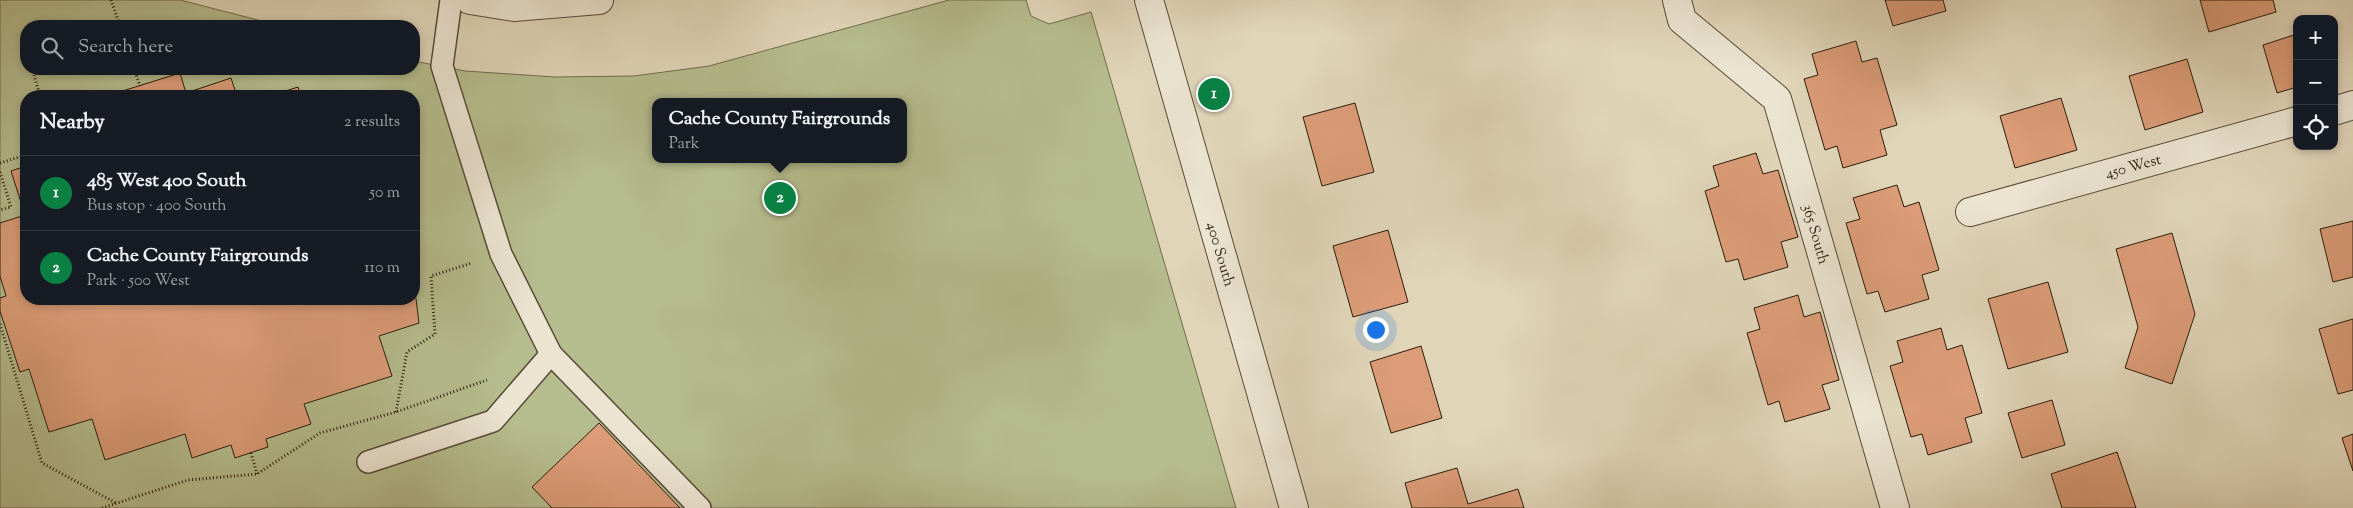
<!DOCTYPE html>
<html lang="en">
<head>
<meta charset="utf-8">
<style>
	body { margin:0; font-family:"Sorts Mill Goudy",serif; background:#242831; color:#f1f3f6 }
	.controls { position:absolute; right:15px; top:15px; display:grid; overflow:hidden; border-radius:10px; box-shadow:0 2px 8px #0003 }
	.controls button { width:45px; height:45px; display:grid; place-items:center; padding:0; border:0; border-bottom:1px solid #363941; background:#171b24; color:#f1f3f6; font:25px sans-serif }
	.you { position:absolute; left:1375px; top:329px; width:18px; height:18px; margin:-12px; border:4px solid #fff; border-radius:50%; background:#1a73e8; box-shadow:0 0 0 8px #1a73e833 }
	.badge { display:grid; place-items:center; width:32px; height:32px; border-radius:50%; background:#0b8043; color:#fff; font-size:16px; font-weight:700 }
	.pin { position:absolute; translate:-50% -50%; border:2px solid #fff; box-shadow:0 1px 5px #0006 }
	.popup { position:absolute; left:652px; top:98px; width:255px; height:65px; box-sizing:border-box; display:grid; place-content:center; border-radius:10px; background:#171b24; filter:drop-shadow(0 1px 4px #0005); font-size:16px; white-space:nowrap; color:#9ea1a6 }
	.popup b { font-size:19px; color:#f1f3f6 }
	.popup::after { content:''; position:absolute; left:50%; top:100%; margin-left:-10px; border:10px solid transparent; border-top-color:#171b24 }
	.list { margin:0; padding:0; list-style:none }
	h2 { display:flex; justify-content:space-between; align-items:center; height:65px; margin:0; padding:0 20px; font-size:21px }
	h2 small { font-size:16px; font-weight:400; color:#9ea1a6 }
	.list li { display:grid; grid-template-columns:32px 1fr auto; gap:15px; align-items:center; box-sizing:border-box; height:75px; padding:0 20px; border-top:1px solid #363941 }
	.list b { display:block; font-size:19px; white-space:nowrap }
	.list p { margin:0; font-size:16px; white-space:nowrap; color:#9ea1a6 }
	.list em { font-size:16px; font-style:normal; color:#9ea1a6 }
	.icon { flex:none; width:28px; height:28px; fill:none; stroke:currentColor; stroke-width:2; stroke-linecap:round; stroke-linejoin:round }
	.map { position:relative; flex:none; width:2353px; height:508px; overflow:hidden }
	.search { position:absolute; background:#171b24; box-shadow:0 2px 8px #0003; left:20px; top:20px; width:400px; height:55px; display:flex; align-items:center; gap:12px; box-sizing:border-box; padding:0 18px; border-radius:20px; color:#9ea1a6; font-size:19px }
	.panel { position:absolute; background:#171b24; box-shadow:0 2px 8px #0003; left:20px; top:90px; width:400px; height:215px; border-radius:20px }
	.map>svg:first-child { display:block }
</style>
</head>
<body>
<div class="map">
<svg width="2353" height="508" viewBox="0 0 2353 508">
	<rect width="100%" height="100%" fill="#e0d5b8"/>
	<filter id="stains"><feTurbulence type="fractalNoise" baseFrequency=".004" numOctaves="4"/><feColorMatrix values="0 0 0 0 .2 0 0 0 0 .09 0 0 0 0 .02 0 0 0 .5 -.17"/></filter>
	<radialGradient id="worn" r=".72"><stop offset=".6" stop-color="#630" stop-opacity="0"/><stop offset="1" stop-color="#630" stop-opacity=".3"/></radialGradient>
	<path fill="#b5bc8d" stroke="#706c4c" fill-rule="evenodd" d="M0,0H180L281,26H26V69H414V61L465,71L555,77L634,76L709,66L949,0H1026L1031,16L1049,24L1091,12L1236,508H0ZM26,96H414V299H26ZM656,102H904V159H656Z"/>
	<g fill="#db9c77" stroke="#2c1c0c">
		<polygon points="1885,0 1943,0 1946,11 1893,26"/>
		<polygon points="2200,0 2273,0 2276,12 2209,32"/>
		<polygon points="2297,34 2297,87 2277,93 2263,45"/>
		<polygon points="1856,41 1862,62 1877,58 1897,125 1880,130 1887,155 1843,168 1837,146 1825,150 1804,79 1818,75 1812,54"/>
		<polygon points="2187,59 2203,112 2145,130 2129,76"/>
		<polygon points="180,73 186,93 231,78 237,96 113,96 113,94"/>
		<polygon points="298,87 301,96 270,96"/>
		<polygon points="2061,98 2077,150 2015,168 2000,116"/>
		<polygon points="1355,103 1374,172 1322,186 1303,117"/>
		<polygon points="1756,153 1763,174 1778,170 1798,237 1781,242 1788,267 1744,280 1738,259 1726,262 1705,191 1719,186 1713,166"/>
		<polygon points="26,166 26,299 414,299 414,283 419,323 379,336 392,376 304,404 311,424 266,439 268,447 235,458 231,445 192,458 185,434 105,460 92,419 49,432 29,369 20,372 0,311 0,298 6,296 0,276 0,223 25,215 11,171"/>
		<polygon points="1897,185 1904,207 1919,202 1939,270 1922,275 1929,299 1885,312 1878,291 1867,294 1846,223 1860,219 1853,198"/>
		<polygon points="2353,221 2353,277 2333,282 2320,229"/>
		<polygon points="1388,230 1408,302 1353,317 1333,246"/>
		<polygon points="2172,233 2195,314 2172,384 2125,368 2138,327 2116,249"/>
		<polygon points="2048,282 2068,352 2008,369 1988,299"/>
		<polygon points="1798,295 1804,317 1820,312 1839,380 1822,385 1830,409 1785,422 1779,401 1768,405 1747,333 1760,329 1754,308"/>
		<polygon points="2353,319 2353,390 2338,394 2319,329"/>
		<polygon points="1941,328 1947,350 1962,345 1982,413 1965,418 1972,442 1928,455 1922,434 1911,437 1890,366 1903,362 1897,341"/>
		<polygon points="1421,346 1442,418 1391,433 1370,362"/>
		<polygon points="2052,400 2065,445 2022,458 2008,413"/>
		<polygon points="599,423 680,508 552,508 532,487"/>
		<polygon points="2353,434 2353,471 2342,438"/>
		<polygon points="2117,452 2136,508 2062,508 2051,474"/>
		<polygon points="1457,468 1468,504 1518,489 1524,508 1412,508 1405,483"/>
	</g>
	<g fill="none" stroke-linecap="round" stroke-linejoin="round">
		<defs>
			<g id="service">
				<polyline points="451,0 442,66 501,254 551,354 700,508"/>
				<polyline points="368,462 493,421 551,354"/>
			</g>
			<g id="minor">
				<polyline points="1149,0 1294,508"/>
				<polyline points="1677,0 1682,20 1777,99 1895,508"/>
				<polyline points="2334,111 2353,105"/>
				<polyline points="1970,212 2297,121"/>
			</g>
			<polyline id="tertiary" points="470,0 514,7 599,0"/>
		</defs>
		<use href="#service" stroke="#594a37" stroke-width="24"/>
		<use href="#minor" stroke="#594a37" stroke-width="30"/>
		<use href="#tertiary" stroke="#594a37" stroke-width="30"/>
		<g stroke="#2c1c0c" stroke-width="3" stroke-dasharray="1 2.5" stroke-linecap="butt">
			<polyline points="111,0 120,26"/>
			<polyline points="134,69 140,86"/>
			<polyline points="34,75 40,96"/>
			<polyline points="0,163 26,155"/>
			<polyline points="0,172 11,207 0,210"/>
			<polyline points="0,324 42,463 116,503"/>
			<polyline points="396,412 407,352 435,334 431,276 472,263"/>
			<polyline points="251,453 257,474"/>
			<polyline points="102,508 188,480 257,474 320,433 396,412 487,380"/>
		</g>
		<use href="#service" stroke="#ebe4d1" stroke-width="21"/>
		<use href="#minor" stroke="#ebe4d1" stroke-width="28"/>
		<use href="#tertiary" stroke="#ebe4d1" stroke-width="28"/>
	</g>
	<g text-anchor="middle" stroke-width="5" stroke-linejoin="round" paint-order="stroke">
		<g font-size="15" fill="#2c1c0c" stroke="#ebe4d1">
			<text transform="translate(2133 166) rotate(-15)" y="5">450 West</text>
			<text transform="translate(1816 234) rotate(74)" y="5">365 South</text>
			<text transform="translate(1221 254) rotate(74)" y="5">400 South</text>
		</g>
	</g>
	<rect width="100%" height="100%" filter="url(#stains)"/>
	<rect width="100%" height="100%" fill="url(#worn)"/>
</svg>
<div class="controls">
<button>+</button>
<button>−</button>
<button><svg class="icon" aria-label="locate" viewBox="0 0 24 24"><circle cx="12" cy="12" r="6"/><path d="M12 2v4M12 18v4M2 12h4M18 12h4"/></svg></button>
</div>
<div class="you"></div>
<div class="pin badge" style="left:1214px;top:94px">1</div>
<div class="pin badge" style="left:780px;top:198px">2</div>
<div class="popup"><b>Cache County Fairgrounds</b>Park</div>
<div class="search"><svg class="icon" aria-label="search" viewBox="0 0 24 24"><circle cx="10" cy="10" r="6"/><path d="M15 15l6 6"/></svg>Search here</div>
<section class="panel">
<h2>Nearby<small>2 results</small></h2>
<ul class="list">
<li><span class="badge">1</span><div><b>485 West 400 South</b><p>Bus stop · 400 South</p></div><em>50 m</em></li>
<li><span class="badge">2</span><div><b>Cache County Fairgrounds</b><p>Park · 500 West</p></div><em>110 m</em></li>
</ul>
</section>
</div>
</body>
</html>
